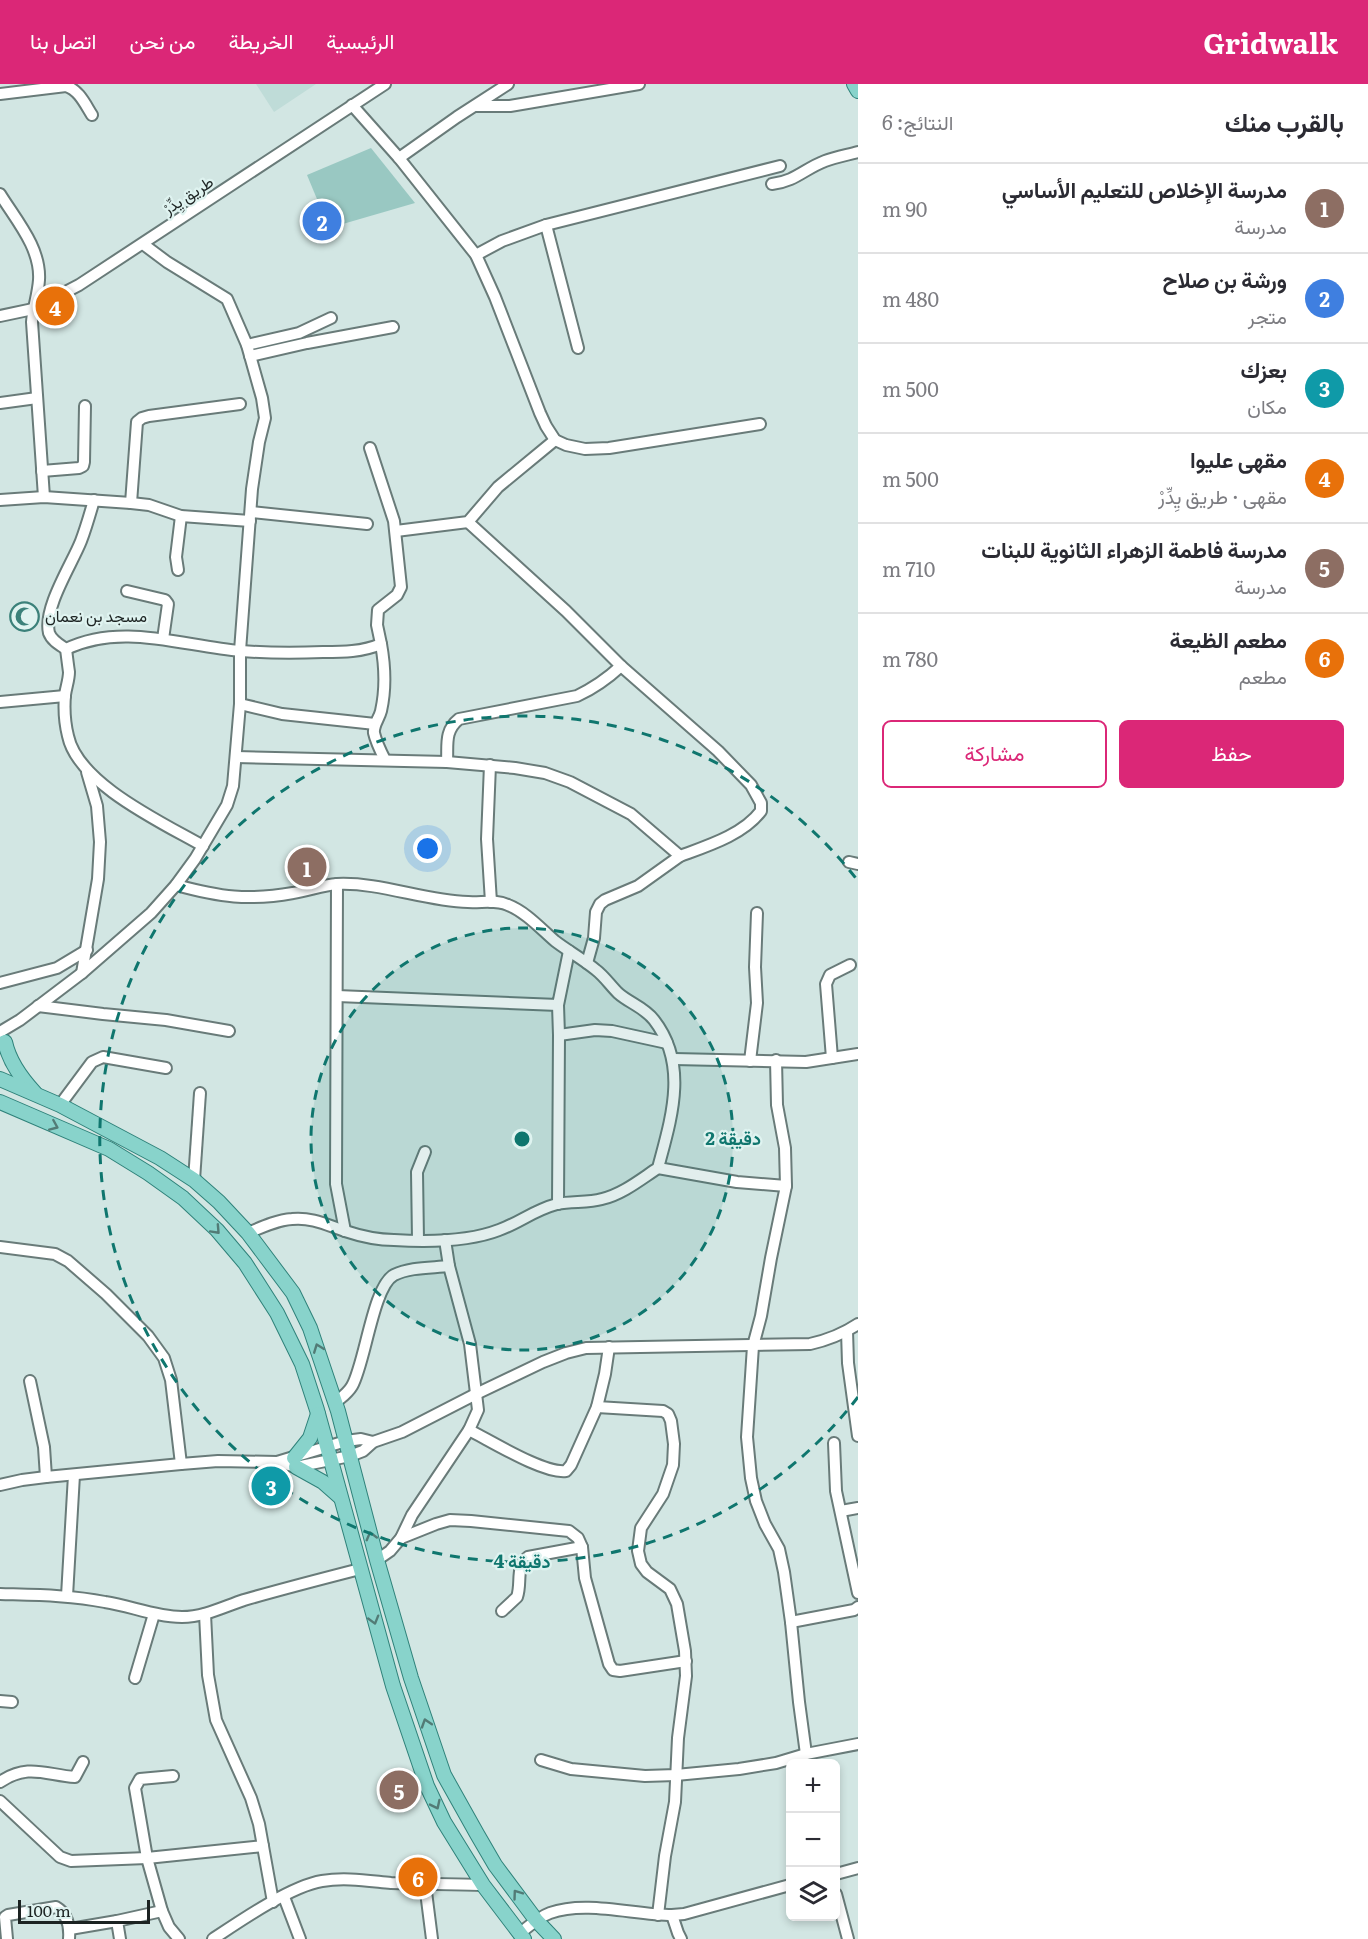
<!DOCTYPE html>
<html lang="ar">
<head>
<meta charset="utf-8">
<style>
	body { margin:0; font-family:Literata,Vazirmatn,serif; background:#f2f2f3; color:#2b2b33; direction:rtl }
	.controls { position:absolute; right:18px; bottom:18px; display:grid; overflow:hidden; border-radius:9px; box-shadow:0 3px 9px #0003 }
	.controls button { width:54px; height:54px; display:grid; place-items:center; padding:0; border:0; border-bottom:2px solid #e1e1e2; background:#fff; color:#2b2b33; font:30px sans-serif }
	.scale { position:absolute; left:18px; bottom:15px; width:132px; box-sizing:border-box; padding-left:6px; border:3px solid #1c2322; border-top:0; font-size:16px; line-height:21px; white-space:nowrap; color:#1c2322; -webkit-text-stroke:4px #dff3f0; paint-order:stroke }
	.you { position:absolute; left:428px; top:765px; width:21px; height:21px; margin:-15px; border:4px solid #fff; border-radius:50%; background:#1a73e8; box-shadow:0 0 0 9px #1a73e833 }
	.badge { display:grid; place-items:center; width:39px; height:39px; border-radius:50%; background:#db2777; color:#fff; font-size:20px; font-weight:700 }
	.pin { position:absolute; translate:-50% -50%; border:3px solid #fff; box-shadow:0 2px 6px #0006 }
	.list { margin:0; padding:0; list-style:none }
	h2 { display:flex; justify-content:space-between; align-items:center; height:78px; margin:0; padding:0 24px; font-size:26px }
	h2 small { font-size:20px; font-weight:400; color:#7c7c81 }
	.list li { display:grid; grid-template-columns:39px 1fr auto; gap:18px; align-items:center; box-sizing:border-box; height:90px; padding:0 24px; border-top:2px solid #e1e1e2 }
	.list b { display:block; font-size:22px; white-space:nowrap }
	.list p { margin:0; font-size:20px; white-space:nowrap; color:#7c7c81 }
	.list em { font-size:20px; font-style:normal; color:#7c7c81 }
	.actions { display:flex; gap:12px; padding:18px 24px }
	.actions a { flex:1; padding:14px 0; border:2px solid #db2777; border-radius:9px; text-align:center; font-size:21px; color:#db2777 }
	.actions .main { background:#db2777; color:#fff }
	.icon { flex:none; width:33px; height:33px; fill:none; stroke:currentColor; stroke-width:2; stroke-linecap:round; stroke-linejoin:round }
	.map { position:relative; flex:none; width:858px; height:1855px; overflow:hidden; direction:ltr }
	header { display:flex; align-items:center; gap:36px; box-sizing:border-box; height:84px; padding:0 30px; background:#db2777; color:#fff }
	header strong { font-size:28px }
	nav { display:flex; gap:33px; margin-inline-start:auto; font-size:21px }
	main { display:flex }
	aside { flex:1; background:#fff }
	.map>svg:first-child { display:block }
</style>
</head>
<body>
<header>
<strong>Gridwalk</strong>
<nav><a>الرئيسية</a><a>الخريطة</a><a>من نحن</a><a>اتصل بنا</a></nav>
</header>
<main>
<aside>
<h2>بالقرب منك<small>النتائج: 6</small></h2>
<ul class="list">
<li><span class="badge" style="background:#8d6e63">1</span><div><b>مدرسة الإخلاص للتعليم الأساسي</b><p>مدرسة</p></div><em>90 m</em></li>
<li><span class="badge" style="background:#3f7fe0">2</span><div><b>ورشة بن صلاح</b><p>متجر</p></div><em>480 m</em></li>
<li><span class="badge" style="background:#0f9aa8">3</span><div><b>بعزك</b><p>مكان</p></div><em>500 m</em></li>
<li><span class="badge" style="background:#e8710a">4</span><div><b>مقهى عليوا</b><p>مقهى · طريق يِدِّرْ</p></div><em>500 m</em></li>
<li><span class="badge" style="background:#8d6e63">5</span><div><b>مدرسة فاطمة الزهراء الثانوية للبنات</b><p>مدرسة</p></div><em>710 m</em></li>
<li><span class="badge" style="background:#e8710a">6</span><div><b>مطعم الظيعة</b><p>مطعم</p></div><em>780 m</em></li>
</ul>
<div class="actions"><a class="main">حفظ</a><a>مشاركة</a></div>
</aside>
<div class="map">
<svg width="858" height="1855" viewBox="0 0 858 1855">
	<rect width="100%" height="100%" fill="#d2e6e3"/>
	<polygon fill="#bfdcd8" points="256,0 316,0 274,28"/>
	<polygon fill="#99c8c2" points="371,64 415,119 329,144 307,91"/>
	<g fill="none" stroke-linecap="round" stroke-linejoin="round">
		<defs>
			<g id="minor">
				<path d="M0,10L66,2C79,6 85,20 92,31"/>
				<polyline points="352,21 399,74 476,171 495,213 540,329 546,342 555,356 566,361 585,365 609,364 760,340"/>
				<polyline points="475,22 510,22 639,0"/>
				<polyline points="399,74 457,33 508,0"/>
				<path d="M772,100C796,97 804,85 825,77C835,73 847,71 858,68"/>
				<path d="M0,110C16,136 41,164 39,196C38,211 33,224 32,238L44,413"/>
				<polyline points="546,141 578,264"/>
				<polyline points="476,171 502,157 546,141 780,82"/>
				<polyline points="0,232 33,225 79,201 385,0"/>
				<polyline points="247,261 299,249 331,234"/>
				<polyline points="250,272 307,259 393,243"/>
				<polyline points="0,319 37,314"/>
				<polyline points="42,387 79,384 83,382 84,378 85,322"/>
				<polyline points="0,416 44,413 131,419 149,421 181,432 250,437"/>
				<path d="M94,416C90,430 86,444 81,457C72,480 43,524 49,549C52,557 60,561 66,565C122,538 182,562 241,567C268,569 296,569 323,568C343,568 362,568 381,560L377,541L378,526L397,511L401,503L394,437L370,364"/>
				<polyline points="131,419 137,338 142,334 149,332 240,320"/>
				<polyline points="251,428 367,440"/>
				<polyline points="396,447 468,438 498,403 555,356"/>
				<polyline points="178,486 176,473 181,432"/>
				<polyline points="127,507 165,516 168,520 163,555"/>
				<path d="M381,560C385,582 386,605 381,627C379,635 373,641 374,649C376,658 381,668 385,676"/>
				<path d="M66,565C67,573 68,581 69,588C69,596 66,603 65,611C64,623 65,640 68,652C78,700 163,739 203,762"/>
				<polyline points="0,618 65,612"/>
				<polyline points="240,620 282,630 375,640"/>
				<path d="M236,673L447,678L515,684L545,689L570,698L631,730L680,772C707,762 743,751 761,727V719L751,701L718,667L621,582L566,527L468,438"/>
				<path d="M447,678C448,661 444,647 459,635L577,612C594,604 607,595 621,582"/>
				<polyline points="490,681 487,755 491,818"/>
				<polyline points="849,778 858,780"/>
				<polyline points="337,800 336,1100 345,1147"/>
				<path d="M176,801C220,813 248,817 293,809C308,807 322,801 337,800C381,798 424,817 468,818C481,819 496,815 508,821C526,828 541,845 555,857C568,867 583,875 596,886C604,892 610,901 618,909C629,919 644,923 654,936C689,981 671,1035 658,1084C641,1095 623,1110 602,1115C588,1119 572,1117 557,1120C534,1126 519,1139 499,1146C468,1158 427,1158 394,1156C379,1156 360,1152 345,1147C327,1141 312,1133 292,1135C277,1136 262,1143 248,1149"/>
				<polyline points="587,879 594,854 596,828 600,820 605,816 638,802 680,772"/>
				<polyline points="82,889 98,795 100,758 97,722 87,688"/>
				<polyline points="0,899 57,884 87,866"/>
				<polyline points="337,912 558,921 569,867"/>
				<polyline points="558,921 559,951 558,1120"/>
				<polyline points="38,922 103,930 166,936 229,947"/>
				<polyline points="0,948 20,936 82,889 151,829 176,801 195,775 227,721 233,702 240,620 240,567 252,405 259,358 265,334 262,314 247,261 227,215 167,178 143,160"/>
				<polyline points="559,951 595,946 612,947 667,959"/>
				<polyline points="832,974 826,900 830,891 850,881"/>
				<polyline points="674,975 806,978 858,970"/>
				<polyline points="750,977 757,919 755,883 757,829"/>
				<polyline points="60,1021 92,978 103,973 166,984"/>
				<polyline points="658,1084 737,1098 786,1102 785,1064 777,1021 776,976"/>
				<polyline points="194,1096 200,1009"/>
				<polyline points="786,1102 771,1174 761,1232 753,1262 747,1353 751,1394 756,1417 765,1440 779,1465 784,1488 791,1538 799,1618 806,1670"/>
				<polyline points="418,1156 417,1088 425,1068"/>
				<polyline points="0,1163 55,1170 68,1177 106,1210 148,1252 164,1274 171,1296 181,1380"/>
				<polyline points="847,1247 848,1279 858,1352"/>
				<polyline points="30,1297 44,1363 46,1393"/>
				<path d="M336,1318C342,1313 348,1309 352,1302C365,1280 373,1202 394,1191C410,1183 431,1184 449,1182"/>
				<polyline points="597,1323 663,1327 668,1330 671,1337 674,1360 673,1381 663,1410 641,1444 638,1467 641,1480 647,1488 670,1505 677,1520 685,1567 686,1592 678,1654 675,1718 665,1772 658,1831"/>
				<path d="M469,1346C491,1357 544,1390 566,1387L571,1381L597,1323L605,1290L609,1263"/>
				<polyline points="834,1359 836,1407 858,1509"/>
				<path d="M277,1378L296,1383L350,1372L363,1367L373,1358L402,1348L476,1310L543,1278L566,1269L586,1264L810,1260C828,1256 843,1250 858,1240"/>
				<polyline points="0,1401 22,1396 46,1393 181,1380 218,1377 277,1378 346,1357 361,1355 373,1358"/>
				<polyline points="841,1427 858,1424"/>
				<polyline points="401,1454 436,1440 450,1436 471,1437 569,1447 578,1454 582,1463 585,1494 609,1580 613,1586 620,1587 686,1577"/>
				<polyline points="377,1476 390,1467 401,1454 412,1431 469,1346 478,1326 470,1260 449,1182 445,1156"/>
				<path d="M0,1510C35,1511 70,1511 105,1518C131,1522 156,1533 182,1533C204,1533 223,1523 244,1516C282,1505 321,1495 360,1485"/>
				<polyline points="67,1512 74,1391"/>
				<path d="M502,1527L517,1513C522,1499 515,1483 528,1473L582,1463"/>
				<polyline points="205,1530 208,1591 216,1636 251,1714 259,1740 273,1818"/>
				<polyline points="791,1538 854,1526 858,1523"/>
				<polyline points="135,1594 154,1530"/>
				<polyline points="0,1617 12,1618"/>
				<polyline points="541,1676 571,1685 645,1692 676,1691 739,1685 776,1679 806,1670 858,1660"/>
				<polyline points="173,1692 140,1695 135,1704 147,1774 162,1827 169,1843 179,1855"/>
				<path d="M0,1698C28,1679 46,1691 75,1693L83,1678"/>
				<polyline points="0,1717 60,1773 71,1777 147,1774 263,1762"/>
				<polyline points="836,1790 858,1784"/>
				<polyline points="425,1800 432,1855"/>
				<polyline points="836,1810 848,1855"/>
				<polyline points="284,1813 300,1855"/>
				<polyline points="672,1831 678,1849 681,1855"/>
				<polyline points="70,1845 117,1837"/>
				<path d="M519,1850C529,1842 539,1833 550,1829C586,1816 634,1831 672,1831L684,1830L790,1801"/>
				<path d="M7,1855L5,1833L8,1831L56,1823C68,1830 70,1842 69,1855"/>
				<polyline points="120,1855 117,1837 162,1827"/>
				<path d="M213,1855C240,1837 291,1802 322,1797C345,1793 369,1797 391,1799C422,1800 453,1800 483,1801"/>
			</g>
			<g id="major">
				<polyline points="854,0 858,7"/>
				<path d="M5,958C9,977 22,995 35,1009"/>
				<polyline points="0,995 60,1021 160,1074 194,1096 219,1118 248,1149 293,1209 310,1244 338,1327 377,1476 411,1594 444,1691 477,1750 495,1781 536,1836 554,1855"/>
				<polyline points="0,1018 109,1065 148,1089 183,1114 217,1146 245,1179 277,1229 302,1280 317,1326 393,1602 427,1702 444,1738 483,1801 524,1855"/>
				<polyline points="294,1374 310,1354 318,1330"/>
				<polyline points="296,1383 323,1398 340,1413"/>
			</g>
		</defs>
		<use href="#minor" stroke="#697b79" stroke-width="14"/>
		<use href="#major" stroke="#2f827a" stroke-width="16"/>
		<use href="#minor" stroke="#fff" stroke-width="10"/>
		<use href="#major" stroke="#88d3cb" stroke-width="14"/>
	</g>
	<defs><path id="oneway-chevron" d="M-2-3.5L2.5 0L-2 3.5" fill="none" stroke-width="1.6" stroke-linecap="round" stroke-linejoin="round" transform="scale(1.5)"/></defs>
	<g stroke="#527b76">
		<use href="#oneway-chevron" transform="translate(54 1042) rotate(23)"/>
		<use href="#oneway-chevron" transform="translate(216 1146) rotate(47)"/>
		<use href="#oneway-chevron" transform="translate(318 1264) rotate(-111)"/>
		<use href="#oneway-chevron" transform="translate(371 1452) rotate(-105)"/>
		<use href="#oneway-chevron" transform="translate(374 1536) rotate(74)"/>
		<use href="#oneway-chevron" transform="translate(426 1639) rotate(-108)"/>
		<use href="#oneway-chevron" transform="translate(436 1721) rotate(64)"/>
		<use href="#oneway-chevron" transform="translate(517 1810) rotate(-126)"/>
	</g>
	<circle cx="522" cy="1055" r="211" fill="#0f766e" fill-opacity=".12"/>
	<g fill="none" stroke="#0f766e" stroke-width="3" stroke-dasharray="10 8">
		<circle cx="522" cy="1055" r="211"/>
		<path d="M858 1313A423 423 0 1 1 858 797"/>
	</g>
	<defs>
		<symbol id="mosque-ring" viewBox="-11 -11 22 22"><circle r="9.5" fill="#dff3f0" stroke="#3b817a" stroke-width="1.5"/><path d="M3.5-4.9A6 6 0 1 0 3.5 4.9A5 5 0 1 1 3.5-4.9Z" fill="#3b817a"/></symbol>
	</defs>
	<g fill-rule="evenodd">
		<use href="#mosque-ring" x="8" y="516" width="33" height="33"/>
	</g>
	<g text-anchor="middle" stroke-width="4.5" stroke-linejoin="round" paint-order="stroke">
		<g font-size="16" fill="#1c2322" stroke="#dff3f0">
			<text transform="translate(188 111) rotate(-33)" y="6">طريق يِدِّرْ</text>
		</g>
		<g font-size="16" fill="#1c2322" stroke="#dff3f0" text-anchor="start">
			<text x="45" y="538">مسجد بن نعمان</text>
		</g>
	</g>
	<circle cx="522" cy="1055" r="9" fill="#0f766e" stroke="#dff3f0" stroke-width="3"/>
	<g font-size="18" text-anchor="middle" font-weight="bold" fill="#0f766e" stroke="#dff3f0" stroke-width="4.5" stroke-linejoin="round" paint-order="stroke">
		<text x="733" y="1061">2 دقيقة</text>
		<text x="522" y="1484">4 دقيقة</text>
	</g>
</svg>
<div class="controls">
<button>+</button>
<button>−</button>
<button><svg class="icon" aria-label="layers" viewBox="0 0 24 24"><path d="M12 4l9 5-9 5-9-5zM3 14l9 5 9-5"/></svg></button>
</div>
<div class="scale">100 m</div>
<div class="you"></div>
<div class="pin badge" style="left:307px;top:783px;background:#8d6e63">1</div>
<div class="pin badge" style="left:322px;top:137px;background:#3f7fe0">2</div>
<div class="pin badge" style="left:271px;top:1402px;background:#0f9aa8">3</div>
<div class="pin badge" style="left:55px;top:222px;background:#e8710a">4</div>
<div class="pin badge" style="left:399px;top:1706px;background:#8d6e63">5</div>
<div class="pin badge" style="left:418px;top:1793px;background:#e8710a">6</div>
</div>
</main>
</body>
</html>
